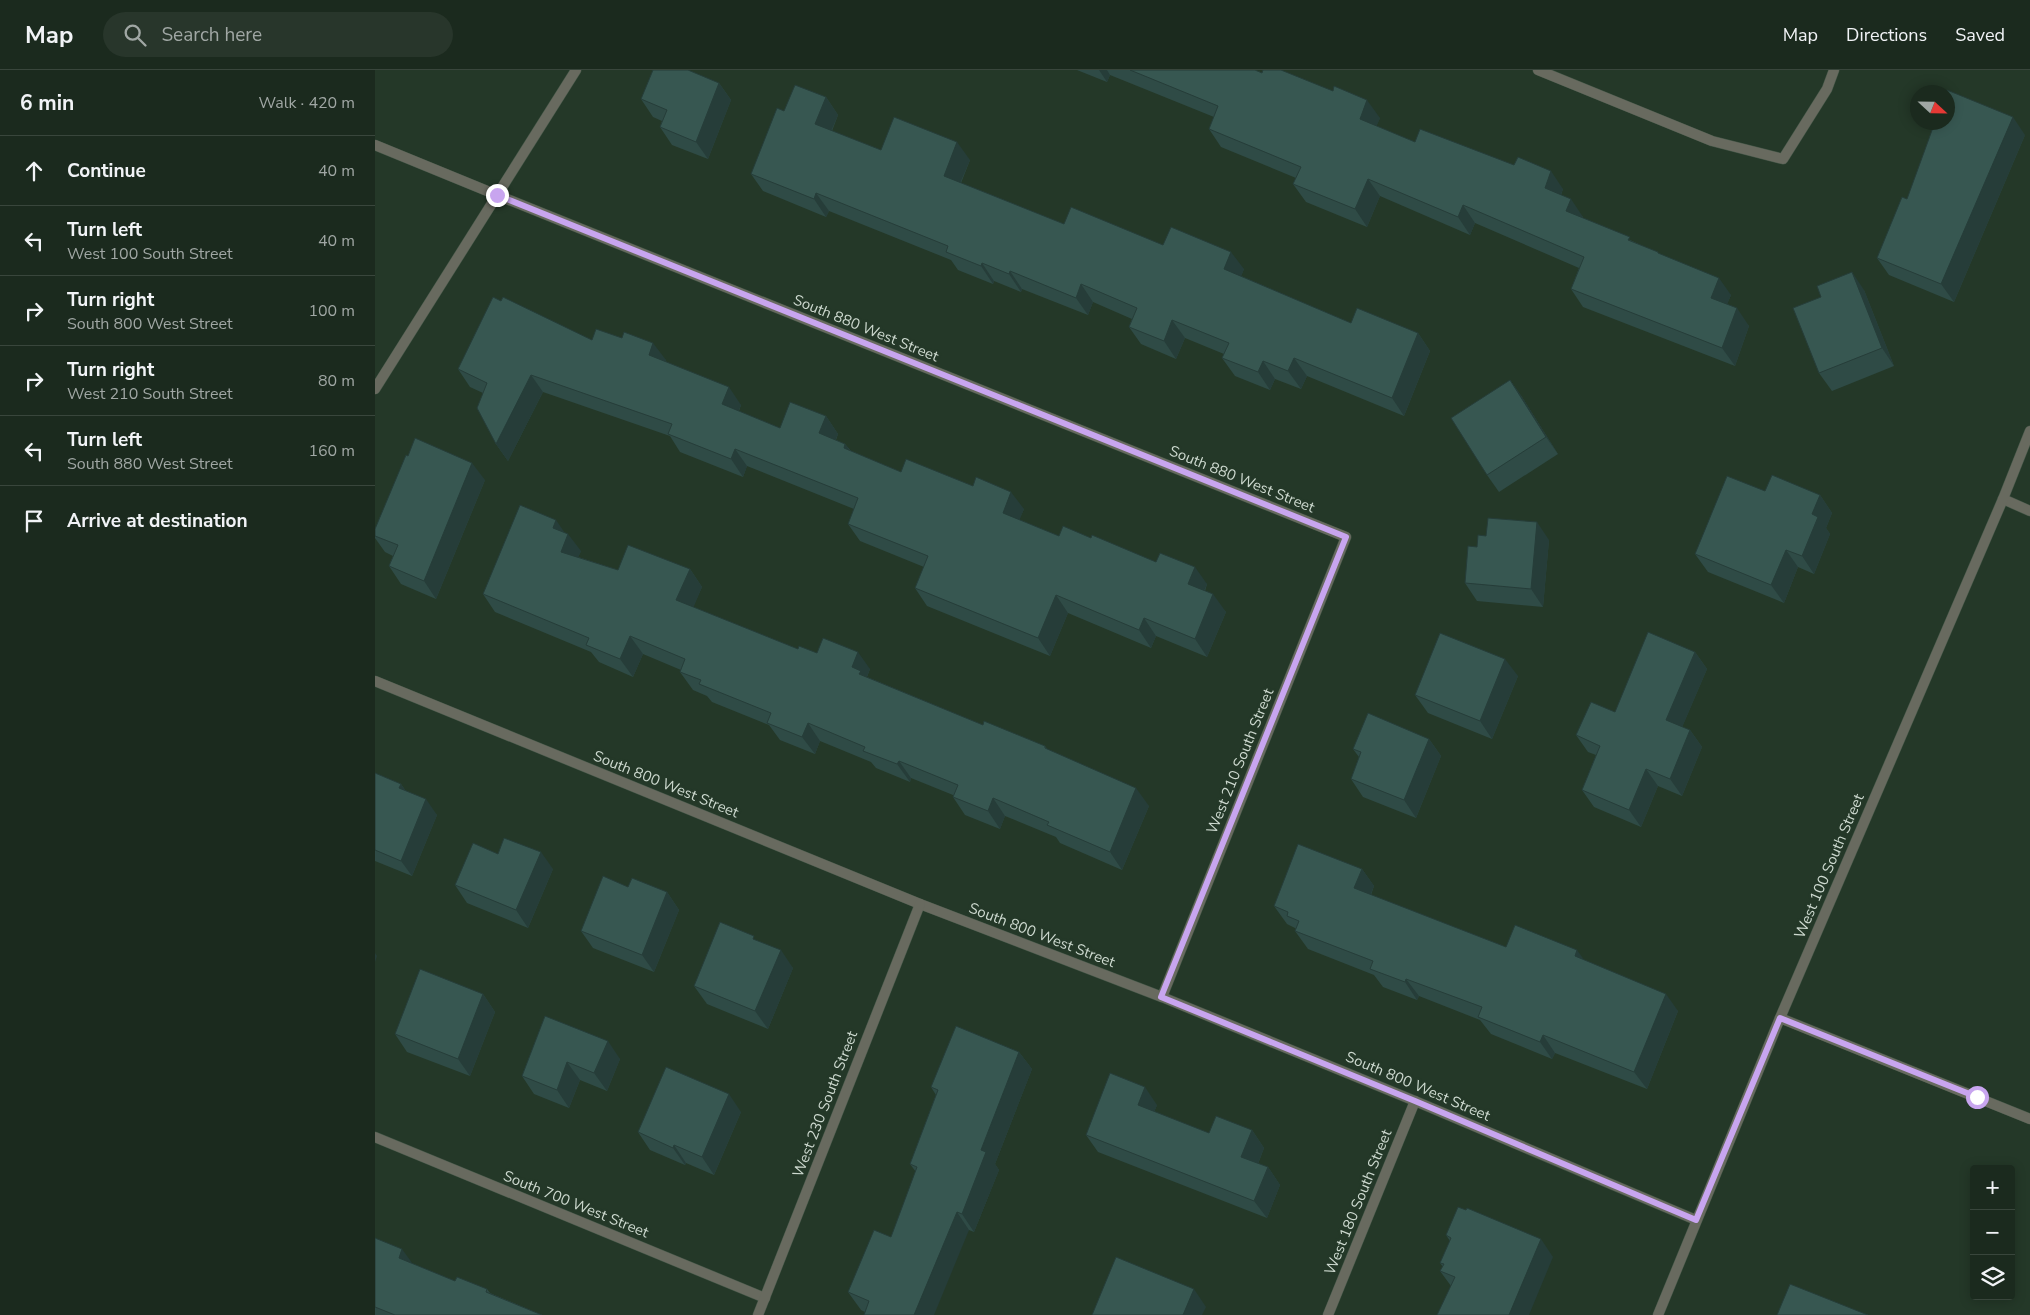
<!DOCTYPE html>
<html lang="en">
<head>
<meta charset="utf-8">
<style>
	body { margin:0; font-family:"Nunito Sans",sans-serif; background:#28362b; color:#f1f3f6 }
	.controls { position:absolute; right:15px; bottom:15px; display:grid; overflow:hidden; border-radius:5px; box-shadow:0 2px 12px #0003 }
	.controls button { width:45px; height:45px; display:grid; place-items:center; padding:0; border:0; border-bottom:1px solid #39463c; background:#1b2a1e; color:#f1f3f6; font:25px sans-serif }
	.compass { position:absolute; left:1535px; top:15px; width:45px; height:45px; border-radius:50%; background:#1b2a1e; box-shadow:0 2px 12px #0003; rotate:112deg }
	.stop { position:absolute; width:15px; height:15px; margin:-11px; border:4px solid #c8a5ef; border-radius:50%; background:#fff }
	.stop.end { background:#c8a5ef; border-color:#fff; box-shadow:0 1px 5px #0008 }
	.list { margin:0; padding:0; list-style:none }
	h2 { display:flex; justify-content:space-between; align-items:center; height:65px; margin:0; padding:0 20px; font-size:21px }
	h2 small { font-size:16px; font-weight:400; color:#a0a7a4 }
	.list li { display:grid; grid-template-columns:32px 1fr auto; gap:15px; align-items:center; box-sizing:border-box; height:70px; padding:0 20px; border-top:1px solid #39463c }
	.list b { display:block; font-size:19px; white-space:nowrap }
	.list p { margin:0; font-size:16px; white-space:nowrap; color:#a0a7a4 }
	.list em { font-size:16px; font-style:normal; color:#a0a7a4 }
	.icon { flex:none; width:28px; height:28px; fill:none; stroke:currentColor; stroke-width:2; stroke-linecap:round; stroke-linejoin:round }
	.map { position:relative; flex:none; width:1655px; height:1245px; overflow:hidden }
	header { display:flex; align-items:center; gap:30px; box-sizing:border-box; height:70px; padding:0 25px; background:#1b2a1e; border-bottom:1px solid #39463c }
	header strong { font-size:24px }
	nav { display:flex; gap:28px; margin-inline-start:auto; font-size:18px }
	.search { width:350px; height:45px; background:#28362b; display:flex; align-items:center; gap:12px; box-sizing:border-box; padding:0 18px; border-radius:28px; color:#a0a7a4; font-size:19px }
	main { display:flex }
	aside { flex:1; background:#1b2a1e }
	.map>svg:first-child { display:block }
</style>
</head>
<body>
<header>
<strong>Map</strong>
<div class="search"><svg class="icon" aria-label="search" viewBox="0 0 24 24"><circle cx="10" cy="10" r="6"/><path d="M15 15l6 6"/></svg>Search here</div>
<nav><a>Map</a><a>Directions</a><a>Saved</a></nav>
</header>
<main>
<aside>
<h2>6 min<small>Walk · 420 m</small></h2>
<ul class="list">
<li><svg class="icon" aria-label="ahead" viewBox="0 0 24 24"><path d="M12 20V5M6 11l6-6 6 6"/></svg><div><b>Continue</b></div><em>40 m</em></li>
<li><svg class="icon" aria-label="left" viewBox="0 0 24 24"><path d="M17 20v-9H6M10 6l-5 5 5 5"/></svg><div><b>Turn left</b><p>West 100 South Street</p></div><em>40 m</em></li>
<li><svg class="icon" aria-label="right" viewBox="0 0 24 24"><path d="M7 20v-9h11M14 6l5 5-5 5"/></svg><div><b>Turn right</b><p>South 800 West Street</p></div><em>100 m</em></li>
<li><svg class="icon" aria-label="right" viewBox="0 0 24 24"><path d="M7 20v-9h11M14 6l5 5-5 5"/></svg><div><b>Turn right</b><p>West 210 South Street</p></div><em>80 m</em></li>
<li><svg class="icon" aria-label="left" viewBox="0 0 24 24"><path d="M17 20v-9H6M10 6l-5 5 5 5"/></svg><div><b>Turn left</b><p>South 880 West Street</p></div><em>160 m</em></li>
<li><svg class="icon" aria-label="arrive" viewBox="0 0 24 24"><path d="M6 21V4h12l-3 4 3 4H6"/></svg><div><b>Arrive at destination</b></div></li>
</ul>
</aside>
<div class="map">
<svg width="1655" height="1245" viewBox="0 0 1655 1245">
	<rect width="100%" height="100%" fill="#243828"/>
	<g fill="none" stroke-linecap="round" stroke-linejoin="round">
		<defs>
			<g id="minor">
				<polyline points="1163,0 1337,71 1408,89 1452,19 1459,0"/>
				<polyline points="0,75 122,125 971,467 787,927"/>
				<polyline points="0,319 201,0"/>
				<polyline points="1628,429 1655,441"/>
				<polyline points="0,611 545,834 787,927 1040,1031 1321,1150"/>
				<polyline points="1405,948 1655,1049"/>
				<polyline points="0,1067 390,1228"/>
				<polyline points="383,1245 545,834"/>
				<polyline points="953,1245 1040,1031"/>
			</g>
			<polyline id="tertiary" points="1283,1245 1405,948 1628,429 1655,361"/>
		</defs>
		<use href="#minor" stroke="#425546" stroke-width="11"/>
		<use href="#tertiary" stroke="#425546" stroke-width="11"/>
		<use href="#minor" stroke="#686a5f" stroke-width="10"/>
		<use href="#tertiary" stroke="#686a5f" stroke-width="10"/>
	</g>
	<g fill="#2f4b46">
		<polygon points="702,0 880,0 1005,48 1001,56 1040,72 1188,119 1186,125 1208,147 1208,148 1285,184 1356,225 1352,234 1374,256 1360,296 1208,237 1196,219 1204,198 1100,153 1095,165 1005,126 992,157 931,132 918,114 921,108 846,77 834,59 839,47 735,5 732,12"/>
		<polygon points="344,13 356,30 333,89 297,75 285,57 287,51 278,47 266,29"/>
		<polygon points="451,27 463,45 457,61 506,80 595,90 586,113 689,154 788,175 869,199 866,206 976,253 1043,263 1055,281 1029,346 932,306 926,319 900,309 895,320 860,306 847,288 849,284 810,268 801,289 766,274 754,257 757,249 718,232 713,245 647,219 646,222 619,211 618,214 583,200 576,190 454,141 451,147 388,121 376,104 409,41"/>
		<polygon points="1650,65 1579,232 1514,205 1502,188"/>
		<polygon points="1489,220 1519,296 1457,321 1444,303"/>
		<polygon points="247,268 291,290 290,291 366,335 364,341 405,358 451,346 463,364 461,370 470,374 476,381 526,402 649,439 644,450 684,466 716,468 832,514 830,521 851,542 832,587 781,566 776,578 693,543 675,586 552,536 540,518 549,497 485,471 473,454 479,439 372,396 368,407 305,382 295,366 168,322 133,391 121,374 108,323 95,317 83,299 217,270"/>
		<polygon points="1135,310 1147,327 1183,384 1124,422 1112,405"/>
		<polygon points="110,410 61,529 26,514 14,496 18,486 10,482 0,468 0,459"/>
		<polygon points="1390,421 1445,425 1457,443 1451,458 1455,464 1439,504 1423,497 1409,533 1333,502 1320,484"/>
		<polygon points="1111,466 1174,470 1168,537 1102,531 1090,513 1102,477"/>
		<polygon points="206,481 203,487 243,500 315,499 327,517 318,537 423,579 442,583 495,599 492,607 608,655 670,676 673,680 774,736 747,800 685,773 681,767 630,746 625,759 590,745 578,727 578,725 536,708 535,712 501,698 496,692 445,671 440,684 405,670 394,655 337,632 332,626 318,620 305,602 306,600 268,584 258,607 224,592 216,582 120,542 108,524"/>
		<polygon points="1320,582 1332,599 1307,657 1315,660 1327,677 1307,726 1283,716 1266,757 1219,737 1207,720 1221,685 1213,682 1201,665 1240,642"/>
		<polygon points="1143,606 1117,669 1053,643 1040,625"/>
		<polygon points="1054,669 1066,686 1041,748 988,727 976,709 984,687 978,679"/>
		<polygon points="0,703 26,714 30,720 62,745 37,806 0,791"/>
		<polygon points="178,799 153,858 92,833 80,815"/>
		<polygon points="987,799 999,816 996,825 1131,877 1209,890 1303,941 1272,1019 1180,983 1177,989 1116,964 1105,950 1044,926 1042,930 1008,917 999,905 933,879 920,861 921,859 920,858 912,854 899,836"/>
		<polygon points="253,817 292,822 304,840 279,902 218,878 206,861"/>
		<polygon points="383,871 418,898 393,959 332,934 319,916"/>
		<polygon points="108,924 120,942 95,1006 32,982 20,964"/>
		<polygon points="170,946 245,989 232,1021 205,1010 194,1038 159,1024 147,1006"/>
		<polygon points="644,982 657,999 620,1094 624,1100 599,1162 594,1160 490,1242 486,1240 473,1222 516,1167 541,1102 535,1094 561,1025 556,1017"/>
		<polygon points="782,1035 779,1042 834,1063 877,1060 889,1078 883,1094 893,1097 905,1115 892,1148 723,1082 711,1065"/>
		<polygon points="366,1042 339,1105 311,1093 310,1095 275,1080 263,1062"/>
		<polygon points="1071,1165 1178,1187 1076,1216 1065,1201 1068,1197 1065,1193 1075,1171"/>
		<polygon points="0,1168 38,1194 80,1211 112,1219 115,1223 167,1245 0,1245"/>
	</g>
	<g fill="#263d39">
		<polygon points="724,0 732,0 735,5 732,12"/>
		<polygon points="344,13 356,30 333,89 321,72"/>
		<polygon points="451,27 463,45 452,71 440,54"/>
		<polygon points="992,30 1005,48 997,67 985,49"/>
		<polygon points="1638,47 1650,65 1579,232 1566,214"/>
		<polygon points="582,72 595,90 581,123 569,106"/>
		<polygon points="1176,101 1188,119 1182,135 1170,118"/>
		<polygon points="993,109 1005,126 992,157 980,139"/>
		<polygon points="441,123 454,141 451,147 439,129"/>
		<polygon points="1196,129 1208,147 1203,159 1191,141"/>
		<polygon points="1088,135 1100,153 1095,165 1083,147"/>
		<polygon points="856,182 869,199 862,217 849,199"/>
		<polygon points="607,193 619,211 618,214 606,196"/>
		<polygon points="635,201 647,219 646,222 634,204"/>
		<polygon points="1477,202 1489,220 1519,296 1507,278"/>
		<polygon points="1344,208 1356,225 1348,245 1336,228"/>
		<polygon points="706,214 718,232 713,245 701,228"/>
		<polygon points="1362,238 1374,256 1360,296 1347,278"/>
		<polygon points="797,250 810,268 801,289 789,271"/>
		<polygon points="1043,263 1055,281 1029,346 1017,328"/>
		<polygon points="278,273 291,290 287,302 274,285"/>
		<polygon points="919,288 932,306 926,319 913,301"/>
		<polygon points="888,291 900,309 895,320 883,302"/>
		<polygon points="156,305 168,322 133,391 121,374"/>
		<polygon points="1135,310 1147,327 1183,384 1171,367"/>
		<polygon points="354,317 366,335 359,352 347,334"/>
		<polygon points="451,346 463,364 456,381 444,363"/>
		<polygon points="470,374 483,391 469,378"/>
		<polygon points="360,379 372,396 368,407 356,389"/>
		<polygon points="97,393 110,410 61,529 49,511"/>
		<polygon points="636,422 649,439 640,461 628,443"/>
		<polygon points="1445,425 1457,443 1451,458 1455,464 1439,504 1427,486 1437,444"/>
		<polygon points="181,450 192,466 193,464 206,481 198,499 186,482 178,458"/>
		<polygon points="1162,452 1174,470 1168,537 1156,519"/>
		<polygon points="1411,480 1423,497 1409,533 1396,515"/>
		<polygon points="820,497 832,514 825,531 813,514"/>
		<polygon points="315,499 327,517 314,548 301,530"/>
		<polygon points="838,524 851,542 832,587 820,569"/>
		<polygon points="681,525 693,543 675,586 663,568"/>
		<polygon points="769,548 781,566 776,578 764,560"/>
		<polygon points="255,566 268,584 258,607 245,589"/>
		<polygon points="483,582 495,599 491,609 477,597"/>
		<polygon points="1320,582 1332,599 1303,667 1291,650"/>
		<polygon points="1130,589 1143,606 1117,669 1105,651"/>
		<polygon points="433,653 445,671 440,684 427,667"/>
		<polygon points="1315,660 1327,677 1307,726 1295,709"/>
		<polygon points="1054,669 1066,686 1041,748 1029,730"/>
		<polygon points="524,691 536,708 535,712 522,694"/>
		<polygon points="1271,699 1283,716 1266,757 1254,740"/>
		<polygon points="26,714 37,730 24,718"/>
		<polygon points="761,718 774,736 747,800 735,782"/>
		<polygon points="618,728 630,746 625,759 613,741"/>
		<polygon points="51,729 62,745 37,806 26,791"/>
		<polygon points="166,782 178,799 153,858 141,840"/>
		<polygon points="987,799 999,816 991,836 979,818"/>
		<polygon points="292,822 304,840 279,902 267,885"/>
		<polygon points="406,880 418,898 393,959 380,941"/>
		<polygon points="1202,880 1215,898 1200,886"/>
		<polygon points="0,883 2,886 0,892"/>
		<polygon points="1031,909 1044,926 1042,930 1030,912"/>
		<polygon points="108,924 120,942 95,1006 83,989"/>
		<polygon points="1291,924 1303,941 1272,1019 1259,1002"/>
		<polygon points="1168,965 1180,983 1177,989 1165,972"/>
		<polygon points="233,971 245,989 232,1021 219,1003"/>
		<polygon points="644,982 657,999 620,1094 624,1100 599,1162 587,1144 606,1080"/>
		<polygon points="192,992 205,1010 194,1038 182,1020"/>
		<polygon points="770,1017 782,1035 775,1052 763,1035"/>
		<polygon points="354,1024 366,1042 339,1105 327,1087"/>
		<polygon points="877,1060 889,1078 879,1104 866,1087"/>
		<polygon points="299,1075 311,1093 310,1095 298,1078"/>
		<polygon points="893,1097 905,1115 892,1148 879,1131"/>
		<polygon points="582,1142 594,1160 559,1245 539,1245"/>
		<polygon points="1166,1169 1178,1187 1154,1245 1134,1245"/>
		<polygon points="27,1179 40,1197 24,1188"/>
		<polygon points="819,1219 831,1237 827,1245 808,1245"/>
	</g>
	<g fill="#375751" stroke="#263d39">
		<polygon points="278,0 313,0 344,13 321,72 285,57 292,40 266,29"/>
		<polygon points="755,0 880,0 887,3 888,0 906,0 958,21 959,16 992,30 985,49 1040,72 1045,59 1139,95 1143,87 1176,101 1170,118 1196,129 1191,141 1255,167 1253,170 1283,182 1283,183 1344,208 1336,228 1362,238 1347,278 1196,219 1209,187 1088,135 1083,147 993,109 980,139 918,114 926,97 834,59 843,36"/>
		<polygon points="420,15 451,27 440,54 506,80 519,47 582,72 569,106 689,154 696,137 788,175 796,157 856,182 849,199 976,253 982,238 1043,263 1017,328 919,288 913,301 888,291 883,302 847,288 854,273 797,250 789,271 754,257 762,238 706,214 701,228 635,201 634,204 607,193 606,196 571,182 573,176 441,123 439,129 376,104 402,38 409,41"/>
		<polygon points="1572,20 1638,47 1566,214 1502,188 1527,127 1532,129 1560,52 1572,52 1572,22 1571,22"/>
		<polygon points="1477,202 1507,278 1444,303 1418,238 1446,227 1442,216"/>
		<polygon points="118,227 126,231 128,227 217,270 221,259 247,268 249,262 278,273 274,285 354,317 347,334 405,358 415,332 451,346 444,363 470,374 469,378 526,402 531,389 598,416 601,407 636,422 628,443 684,466 688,456 716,468 717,465 781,492 785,483 820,497 813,514 838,524 820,569 769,548 764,560 681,525 663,568 540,518 553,486 473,454 483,428 360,379 356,389 293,364 297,354 156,305 121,374 102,338 112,313 83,299"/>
		<polygon points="1135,310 1171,367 1112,405 1076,348"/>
		<polygon points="40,368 97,393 49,511 14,496 23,475 0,466 0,459 31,385 33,386"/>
		<polygon points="1397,405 1445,425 1437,444 1443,447 1427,486 1411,480 1396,515 1320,484 1352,406 1390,421"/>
		<polygon points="145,435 181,450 178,458 193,464 186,482 243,500 253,475 315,499 301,530 423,579 424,576 442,583 448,568 483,582 477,597 486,601 484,604 608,655 609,651 670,676 670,678 761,718 735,782 672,755 674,752 618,728 613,741 578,727 583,715 524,691 522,694 488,681 490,677 433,653 427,667 392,653 396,643 324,614 326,610 305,602 310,589 255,566 245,589 211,575 214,568 108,524"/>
		<polygon points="1113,448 1162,452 1156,519 1090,513 1093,476 1102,477 1103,465 1111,466"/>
		<polygon points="1273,562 1320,582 1291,650 1315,660 1295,709 1271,699 1254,740 1207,720 1225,676 1201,665 1216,632 1240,642"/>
		<polygon points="1065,563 1130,589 1105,651 1040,625"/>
		<polygon points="993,643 1054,669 1029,730 976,709 986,682 978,679"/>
		<polygon points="0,703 26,714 24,718 51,729 26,791 0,780"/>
		<polygon points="129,768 166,782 141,840 80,815 98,773 123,784"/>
		<polygon points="923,774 987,799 979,818 1131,877 1140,855 1202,880 1200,886 1291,924 1259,1002 1168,965 1165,972 1103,947 1107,937 1031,909 1030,912 995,899 998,891 920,861 924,851 912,846 913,842 899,836"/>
		<polygon points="228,806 253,817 257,808 292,822 267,885 206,861"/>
		<polygon points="345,852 379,866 378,869 406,880 380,941 319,916"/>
		<polygon points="45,899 108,924 83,989 20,964"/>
		<polygon points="170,946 233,971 219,1003 192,992 182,1020 147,1006"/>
		<polygon points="581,956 644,982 606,1080 611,1082 587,1144 582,1142 539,1245 489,1245 494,1231 473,1222 499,1160 516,1167 542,1097 535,1094 563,1020 556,1017"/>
		<polygon points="291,997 354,1024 327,1087 299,1075 298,1078 263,1062"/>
		<polygon points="735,1003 770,1017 763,1035 834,1063 841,1046 877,1060 866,1087 893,1097 879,1131 711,1065"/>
		<polygon points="1083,1137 1091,1140 1092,1138 1166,1169 1134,1245 1062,1245 1080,1207 1065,1201 1069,1194 1065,1193 1076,1168 1071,1165"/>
		<polygon points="0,1168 27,1179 24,1188 80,1211 82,1207 112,1219 111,1222 167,1245 20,1245 0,1237"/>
		<polygon points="741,1187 819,1219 808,1245 717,1245"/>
		<polygon points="1415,1214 1493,1245 1402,1245"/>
	</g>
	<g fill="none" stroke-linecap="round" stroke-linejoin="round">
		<polyline stroke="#c8a5ef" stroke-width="6" points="122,125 971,467 786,927 1040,1031 1321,1150 1405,948 1602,1027"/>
	</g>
	<g text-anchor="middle" stroke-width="5" stroke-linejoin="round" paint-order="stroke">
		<g font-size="15" fill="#cdd9cf" stroke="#243828">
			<text transform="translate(491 258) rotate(22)" y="5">South 880 West Street</text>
			<text transform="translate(867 409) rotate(22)" y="5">South 880 West Street</text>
			<text transform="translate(865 691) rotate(-68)" y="5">West 210 South Street</text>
			<text transform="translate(291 714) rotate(22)" y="5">South 800 West Street</text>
			<text transform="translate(1454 796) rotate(-67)" y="5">West 100 South Street</text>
			<text transform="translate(667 865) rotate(21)" y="5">South 800 West Street</text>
			<text transform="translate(1043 1016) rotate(23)" y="5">South 800 West Street</text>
			<text transform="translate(450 1034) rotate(-69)" y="5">West 230 South Street</text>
			<text transform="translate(983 1132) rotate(-68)" y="5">West 180 South Street</text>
			<text transform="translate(201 1134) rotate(22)" y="5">South 700 West Street</text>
		</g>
	</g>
</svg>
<div class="controls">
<button>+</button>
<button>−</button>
<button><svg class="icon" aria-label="layers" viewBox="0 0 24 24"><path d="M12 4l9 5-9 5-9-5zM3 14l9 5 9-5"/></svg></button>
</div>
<svg class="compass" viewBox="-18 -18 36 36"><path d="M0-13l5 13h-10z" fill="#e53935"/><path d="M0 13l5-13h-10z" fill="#a0a7a4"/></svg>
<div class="stop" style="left:1602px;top:1027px"></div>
<div class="stop end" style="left:122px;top:125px"></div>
</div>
</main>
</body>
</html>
